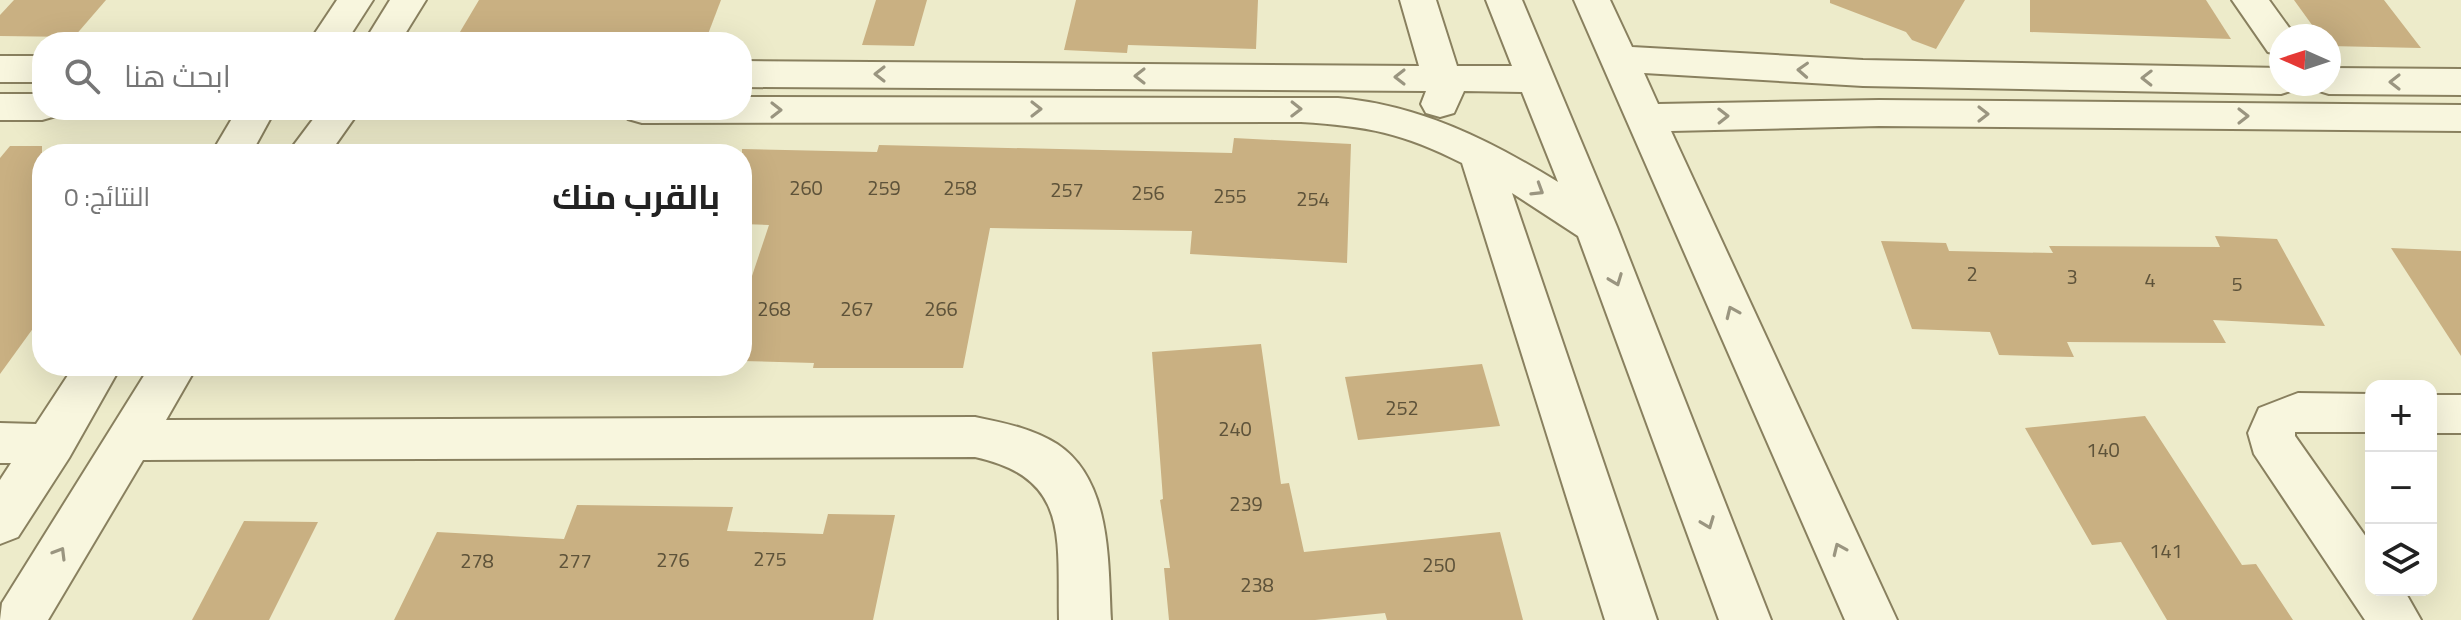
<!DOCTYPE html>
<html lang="ar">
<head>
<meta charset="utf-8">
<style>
	body { margin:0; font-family:Georgia,Cairo,serif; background:#f2f2f2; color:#222; direction:rtl }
	.controls { position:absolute; right:24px; bottom:24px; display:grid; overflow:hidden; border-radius:16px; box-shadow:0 8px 32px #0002 }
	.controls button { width:72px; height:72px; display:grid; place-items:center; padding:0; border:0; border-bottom:2px solid #e0e0e0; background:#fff; color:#222; font:40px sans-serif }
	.compass { position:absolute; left:2269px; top:24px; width:72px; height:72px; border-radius:50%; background:#fff; box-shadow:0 8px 32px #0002; rotate:273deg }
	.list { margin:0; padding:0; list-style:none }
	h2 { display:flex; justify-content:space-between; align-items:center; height:104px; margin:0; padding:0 32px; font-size:34px }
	h2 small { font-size:26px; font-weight:400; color:#767676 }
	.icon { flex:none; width:44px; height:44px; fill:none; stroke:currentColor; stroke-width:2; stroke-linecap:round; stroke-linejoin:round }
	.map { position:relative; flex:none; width:2461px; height:620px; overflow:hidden; direction:ltr }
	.search { position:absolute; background:#fff; box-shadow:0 8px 32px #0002; left:32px; top:32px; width:720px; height:88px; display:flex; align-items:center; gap:20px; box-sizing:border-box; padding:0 28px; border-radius:32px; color:#767676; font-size:30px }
	.panel { position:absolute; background:#fff; box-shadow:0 8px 32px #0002; left:32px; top:144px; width:720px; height:232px; border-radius:32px; direction:rtl }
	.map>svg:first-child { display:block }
</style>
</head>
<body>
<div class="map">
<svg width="2461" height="620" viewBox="0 0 2461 620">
	<rect width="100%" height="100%" fill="#edebca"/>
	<g fill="#c9b082">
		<polygon points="14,0 106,0 74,37 0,36 0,15"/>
		<polygon points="479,0 721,0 705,42 454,42"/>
		<polygon points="876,0 927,0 914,46 862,45"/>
		<polygon points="1076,0 1258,0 1256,49 1128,45 1127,53 1064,50"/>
		<polygon points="1830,0 1965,0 1936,49 1912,40 1906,32 1830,3"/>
		<polygon points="2030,0 2206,0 2231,39 2030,32"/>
		<polygon points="2294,0 2384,0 2421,48 2329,46 2329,36 2320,36"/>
		<polygon points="1234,138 1351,144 1347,263 1190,254 1192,231 990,228 963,368 813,368 814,363 742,361 742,306 769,225 742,224 742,149 877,152 879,145 1232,153"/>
		<polygon points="10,146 42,146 42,316 0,374 0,158"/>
		<polygon points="2215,236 2277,239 2325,326 2213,320 2226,343 2067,342 2074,357 1999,355 1990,332 1912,329 1881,241 1946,243 1949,251 2053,253 2049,246 2220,247"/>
		<polygon points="2391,248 2461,251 2461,356"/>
		<polygon points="1261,344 1281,484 1289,483 1304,552 1500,532 1523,620 1387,620 1385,613 1315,620 1169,620 1164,568 1170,568 1160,500 1163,499 1152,352"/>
		<polygon points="1482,364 1500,426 1358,440 1345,377"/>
		<polygon points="2145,416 2242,565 2256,564 2293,620 2167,620 2121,542 2092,545 2025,428"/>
		<polygon points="577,505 733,507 727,531 823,534 828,514 895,515 873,620 394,620 437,532 564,539"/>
		<polygon points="244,521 318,522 269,620 192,620"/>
	</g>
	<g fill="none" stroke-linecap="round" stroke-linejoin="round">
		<defs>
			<g id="minor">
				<polygon points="337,0 373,0 346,42 309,42"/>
				<polygon points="390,0 426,0 400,42 364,42"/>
				<path d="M1400,0H1436L1457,66H1512L1486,0H1522L1617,227L1771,620H1719L1578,236L1512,193L1657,620H1605L1462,163C1403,133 1367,126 1301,122L642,123L628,119L623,110H742V97L1338,98C1420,105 1489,140 1558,182L1522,92L1464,91L1454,113L1440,117L1426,113L1421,104L1426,91L742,87V61L1419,66Z"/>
				<polygon points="1574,0 1610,0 1632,47 1863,60 2281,68 2281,84 2298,84 2294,90 2281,94 1863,86 1644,73 1658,104 1879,100 2461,105 2461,131 1879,126 1671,131 1897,620 1845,620"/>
				<polygon points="2232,0 2269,0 2295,36 2281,36 2281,55 2268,52"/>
				<rect x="0" y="56" width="42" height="26"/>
				<polygon points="2329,68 2461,69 2461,95 2329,94 2316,90 2312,84 2329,84"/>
				<polygon points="0,94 42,94 42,110 60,110 56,116 42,120 0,120"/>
				<polygon points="237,110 275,110 251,154 211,154"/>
				<polygon points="320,110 360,110 329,154 287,154"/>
				<polygon points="74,366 121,366 69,458 18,537 0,544 0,480 11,463 0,463 0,423 36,424"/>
				<path d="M150,366H197L166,420L975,417C1003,423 1032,428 1057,444C1112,480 1108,563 1111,620H1059C1057,539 1071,478 975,457L143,460L48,620H0L2,603Z"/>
				<polygon points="2298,393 2371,394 2371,432 2295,432 2295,436 2371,544 2371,590 2404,590 2421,620 2365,620 2254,454 2248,433 2259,408"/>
				<rect x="2431" y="395" width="30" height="38"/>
			</g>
		</defs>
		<use href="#minor" stroke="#89805f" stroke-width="4"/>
		<use href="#minor" fill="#f8f6de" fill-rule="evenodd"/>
	</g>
	<defs><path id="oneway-chevron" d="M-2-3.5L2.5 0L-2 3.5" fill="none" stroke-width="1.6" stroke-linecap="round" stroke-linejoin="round" transform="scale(2)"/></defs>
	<g stroke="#9a9580">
		<use href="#oneway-chevron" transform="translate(1803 70) rotate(-177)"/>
		<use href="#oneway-chevron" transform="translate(880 74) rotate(-180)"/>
		<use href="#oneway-chevron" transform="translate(1140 76) rotate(-180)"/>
		<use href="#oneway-chevron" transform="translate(1400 77) rotate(-180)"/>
		<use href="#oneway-chevron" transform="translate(2147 78) rotate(-179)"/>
		<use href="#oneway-chevron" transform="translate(2395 82) rotate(-180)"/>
		<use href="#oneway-chevron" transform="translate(1036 109)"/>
		<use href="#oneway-chevron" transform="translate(1296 109) rotate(1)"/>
		<use href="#oneway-chevron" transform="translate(776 110)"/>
		<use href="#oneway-chevron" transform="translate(1983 114)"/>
		<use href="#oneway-chevron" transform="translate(1723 116) rotate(-1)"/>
		<use href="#oneway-chevron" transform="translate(2243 116)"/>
		<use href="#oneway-chevron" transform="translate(1538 190) rotate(32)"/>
		<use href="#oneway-chevron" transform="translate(1616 280) rotate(69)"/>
		<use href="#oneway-chevron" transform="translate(1732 312) rotate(-114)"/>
		<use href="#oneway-chevron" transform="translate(1708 523) rotate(69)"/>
		<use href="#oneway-chevron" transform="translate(1839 549) rotate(-114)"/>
		<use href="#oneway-chevron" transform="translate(60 553) rotate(-59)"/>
	</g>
	<g text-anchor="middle" stroke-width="6" stroke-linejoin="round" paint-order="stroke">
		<g font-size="20" fill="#5e533a">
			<text x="806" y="195">260</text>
			<text x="884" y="195">259</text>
			<text x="960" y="195">258</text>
			<text x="1067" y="197">257</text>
			<text x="1148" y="200">256</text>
			<text x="1230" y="203">255</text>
			<text x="1313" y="206">254</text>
			<text x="1972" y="281">2</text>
			<text x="2072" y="284">3</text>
			<text x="2150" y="287">4</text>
			<text x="2237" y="291">5</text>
			<text x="774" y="316">268</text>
			<text x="857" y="316">267</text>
			<text x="941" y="316">266</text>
			<text x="1402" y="415">252</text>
			<text x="1235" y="436">240</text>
			<text x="2103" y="457">140</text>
			<text x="1246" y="511">239</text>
			<text x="2166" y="558">141</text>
			<text x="770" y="566">275</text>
			<text x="673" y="567">276</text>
			<text x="477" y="568">278</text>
			<text x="575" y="568">277</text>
			<text x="1439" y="572">250</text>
			<text x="1257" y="592">238</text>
		</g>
	</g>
</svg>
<div class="controls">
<button>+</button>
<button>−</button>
<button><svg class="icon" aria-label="layers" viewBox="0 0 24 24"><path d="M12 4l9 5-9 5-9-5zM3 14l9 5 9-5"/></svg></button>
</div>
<svg class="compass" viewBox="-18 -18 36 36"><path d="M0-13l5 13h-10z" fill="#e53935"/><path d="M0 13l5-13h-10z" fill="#767676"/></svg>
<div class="search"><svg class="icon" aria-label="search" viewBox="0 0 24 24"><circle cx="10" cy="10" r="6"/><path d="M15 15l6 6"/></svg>ابحث هنا</div>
<section class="panel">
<h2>بالقرب منك<small>النتائج: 0</small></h2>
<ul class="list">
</ul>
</section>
</div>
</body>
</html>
